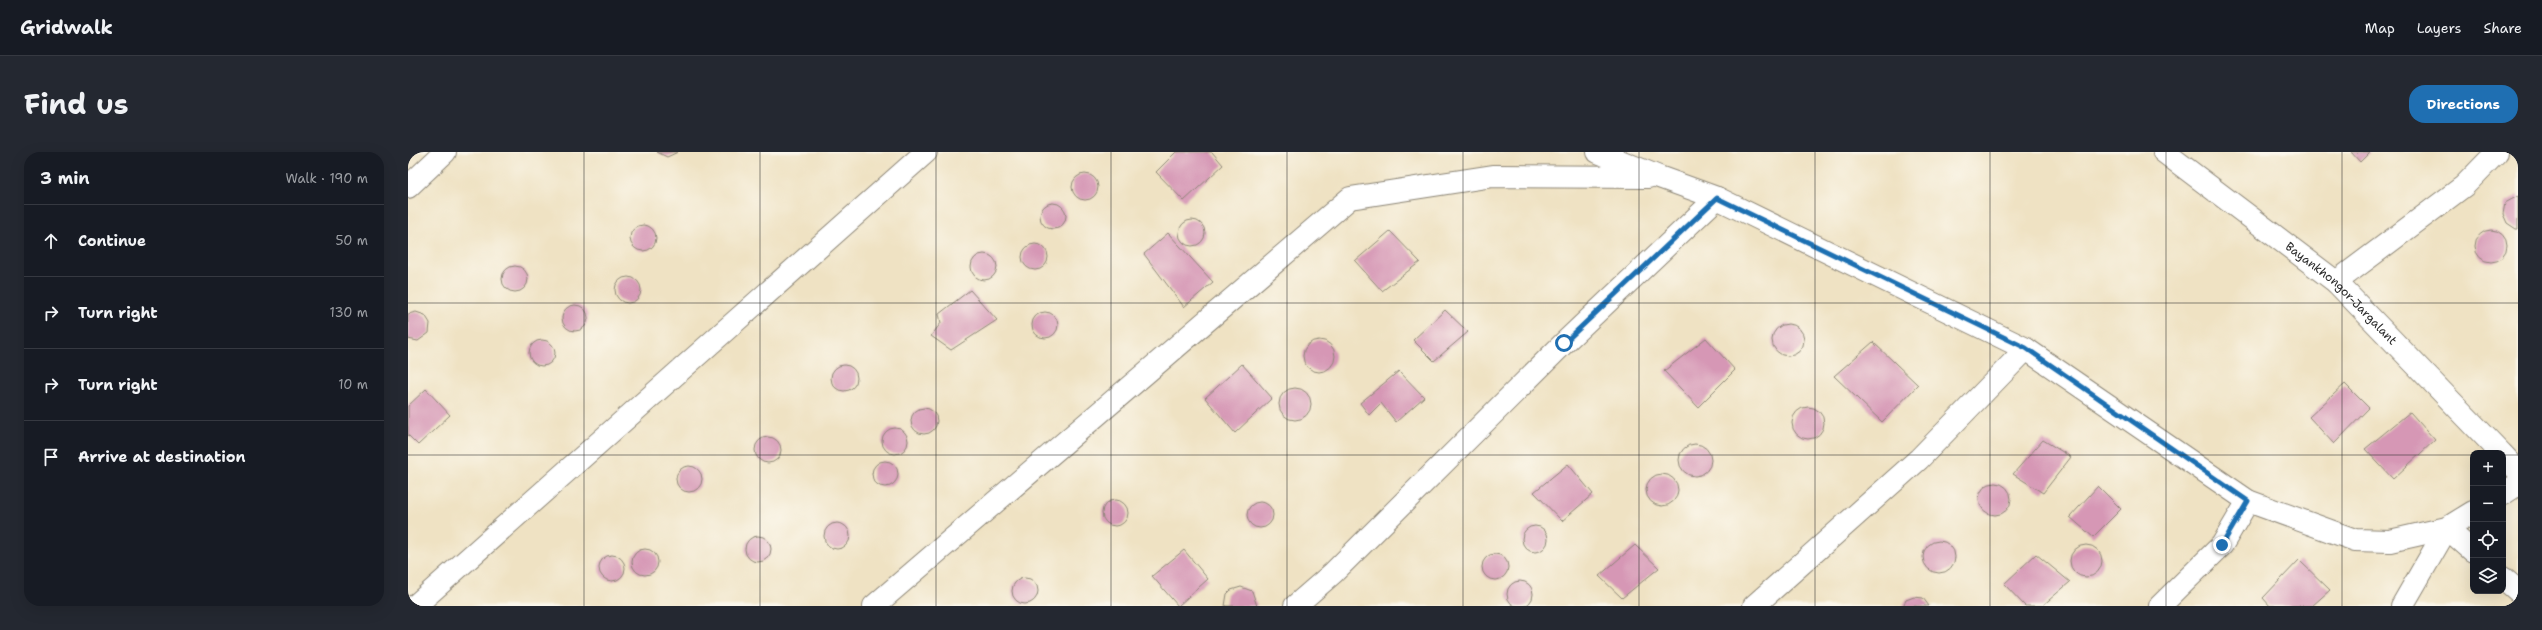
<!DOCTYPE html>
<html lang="en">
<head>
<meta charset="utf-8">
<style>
	body { margin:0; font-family:"Shantell Sans",sans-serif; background:#242831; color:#f1f3f6 }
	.controls { position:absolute; right:12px; bottom:12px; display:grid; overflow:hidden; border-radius:8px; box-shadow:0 4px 16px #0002 }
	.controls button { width:36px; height:36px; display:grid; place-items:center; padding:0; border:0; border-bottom:1px solid #363941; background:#171b24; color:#f1f3f6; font:20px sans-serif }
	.stop { position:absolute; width:12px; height:12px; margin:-9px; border:3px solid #1f6fb2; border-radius:50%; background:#fff }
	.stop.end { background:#1f6fb2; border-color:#fff; box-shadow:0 1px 4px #0008 }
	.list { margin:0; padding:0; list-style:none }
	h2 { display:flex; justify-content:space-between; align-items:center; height:52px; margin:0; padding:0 16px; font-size:17px }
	h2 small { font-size:13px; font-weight:400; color:#9ea1a6 }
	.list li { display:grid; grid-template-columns:26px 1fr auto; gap:12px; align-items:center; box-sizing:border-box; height:72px; padding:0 16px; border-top:1px solid #363941 }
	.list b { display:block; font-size:15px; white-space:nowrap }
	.list em { font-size:13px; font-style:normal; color:#9ea1a6 }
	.icon { flex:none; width:22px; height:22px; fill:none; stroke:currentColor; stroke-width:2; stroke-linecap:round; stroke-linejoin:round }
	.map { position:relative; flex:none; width:2110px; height:454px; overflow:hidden; border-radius:16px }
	header { display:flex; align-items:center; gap:24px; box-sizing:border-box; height:56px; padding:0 20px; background:#171b24; border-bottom:1px solid #363941 }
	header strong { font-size:19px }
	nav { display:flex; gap:22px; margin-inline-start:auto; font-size:14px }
	.intro { display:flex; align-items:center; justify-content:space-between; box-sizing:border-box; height:96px; padding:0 24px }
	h1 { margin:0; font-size:28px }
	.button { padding:10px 18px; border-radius:16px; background:#1f6fb2; color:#fff; font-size:14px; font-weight:700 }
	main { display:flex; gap:24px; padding:0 24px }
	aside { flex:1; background:#171b24; border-radius:16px; box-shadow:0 4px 16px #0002 }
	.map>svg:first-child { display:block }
</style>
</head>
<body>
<header>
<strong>Gridwalk</strong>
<nav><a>Map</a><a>Layers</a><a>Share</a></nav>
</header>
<div class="intro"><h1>Find us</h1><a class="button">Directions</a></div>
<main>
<aside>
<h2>3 min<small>Walk · 190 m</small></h2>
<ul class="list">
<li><svg class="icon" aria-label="ahead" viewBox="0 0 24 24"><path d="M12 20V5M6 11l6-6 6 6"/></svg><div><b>Continue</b></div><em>50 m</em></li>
<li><svg class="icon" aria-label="right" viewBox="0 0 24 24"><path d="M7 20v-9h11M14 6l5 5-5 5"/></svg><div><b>Turn right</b></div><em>130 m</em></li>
<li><svg class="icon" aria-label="right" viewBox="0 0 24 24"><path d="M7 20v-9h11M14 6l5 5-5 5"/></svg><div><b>Turn right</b></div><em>10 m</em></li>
<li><svg class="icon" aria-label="arrive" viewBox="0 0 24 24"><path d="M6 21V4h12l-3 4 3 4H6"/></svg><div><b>Arrive at destination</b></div></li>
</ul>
</aside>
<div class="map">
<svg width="2110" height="454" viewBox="0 0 2110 454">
	<rect width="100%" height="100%" fill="#fbf7ec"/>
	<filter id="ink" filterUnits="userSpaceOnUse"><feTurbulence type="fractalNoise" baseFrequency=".025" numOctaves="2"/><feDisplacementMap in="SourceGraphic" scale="8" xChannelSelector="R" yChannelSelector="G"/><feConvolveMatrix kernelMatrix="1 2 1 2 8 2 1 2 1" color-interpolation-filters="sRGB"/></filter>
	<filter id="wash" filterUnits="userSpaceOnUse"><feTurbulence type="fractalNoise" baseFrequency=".012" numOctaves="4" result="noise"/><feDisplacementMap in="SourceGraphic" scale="16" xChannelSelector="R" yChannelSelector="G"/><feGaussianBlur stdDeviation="0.9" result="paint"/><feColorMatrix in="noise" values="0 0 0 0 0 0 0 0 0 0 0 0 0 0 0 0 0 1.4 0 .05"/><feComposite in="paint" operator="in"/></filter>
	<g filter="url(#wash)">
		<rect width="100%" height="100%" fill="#efe2c3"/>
		<g id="blocks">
			<g fill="#d697b5">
				<polygon points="249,0 270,0 259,5"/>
				<polygon points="768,0 804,0 815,13 776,49 748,20"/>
				<polygon points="1943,0 1962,0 1952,10"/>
				<circle cx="677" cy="35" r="13"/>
				<polygon points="2110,44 2110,77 2108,77 2099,71 2095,62 2097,51"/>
				<circle cx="645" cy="64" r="13"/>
				<circle cx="784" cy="81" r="13"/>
				<circle cx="235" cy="86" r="13"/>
				<circle cx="2083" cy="94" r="16"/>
				<polygon points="982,79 1012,110 974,139 947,109"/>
				<polygon points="760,81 805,130 776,155 736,102"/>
				<circle cx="627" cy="105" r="13"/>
				<circle cx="576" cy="115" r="13"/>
				<circle cx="107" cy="127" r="13"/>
				<circle cx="220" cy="138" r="13"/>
				<polygon points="562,138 589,168 543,198 523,184 533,171 531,162"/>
				<circle cx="167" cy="166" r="13"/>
				<polygon points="1037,158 1060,180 1026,209 1005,188"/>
				<circle cx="637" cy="173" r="13"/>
				<polygon points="8,160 17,163 22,171 21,181 10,189 0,187 0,162"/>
				<circle cx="1380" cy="188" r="16"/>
				<polygon points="1298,186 1327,218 1290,255 1256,219"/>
				<circle cx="134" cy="201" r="13"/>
				<circle cx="911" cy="204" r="16"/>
				<polygon points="1465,190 1510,233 1474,270 1426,224"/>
				<polygon points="834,212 864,246 827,281 797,246"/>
				<circle cx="436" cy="226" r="13"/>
				<polygon points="991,219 1016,245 988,270 973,251 961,263 952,251"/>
				<polygon points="1937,232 1961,256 1926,292 1901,265"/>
				<circle cx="887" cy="252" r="16"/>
				<polygon points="18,237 42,263 10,293 0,283 0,254"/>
				<circle cx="1400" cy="271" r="16"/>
				<circle cx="516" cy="269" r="13"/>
				<polygon points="2002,260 2027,288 1985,327 1957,297"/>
				<circle cx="487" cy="289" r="13"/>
				<circle cx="360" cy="298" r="13"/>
				<polygon points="1635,288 1663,305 1635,341 1605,322"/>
				<circle cx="1287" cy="308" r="16"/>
				<circle cx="477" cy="322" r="13"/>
				<polygon points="1160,312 1185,342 1154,369 1126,340"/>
				<circle cx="281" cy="327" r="13"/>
				<circle cx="1254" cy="338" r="16"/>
				<circle cx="1587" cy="347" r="16"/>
				<polygon points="1690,334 1713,357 1685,385 1662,365"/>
				<circle cx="707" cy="361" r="13"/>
				<circle cx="852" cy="363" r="13"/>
				<circle cx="429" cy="384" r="13"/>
				<circle cx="1127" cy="387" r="13"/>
				<circle cx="350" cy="397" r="13"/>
				<circle cx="1531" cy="405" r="16"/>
				<circle cx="1678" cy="409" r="16"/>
				<polygon points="1227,393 1251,416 1214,446 1191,424"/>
				<circle cx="237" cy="410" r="13"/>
				<polygon points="776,398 800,427 770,454 744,424"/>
				<circle cx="1087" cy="415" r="13"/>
				<polygon points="1628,402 1662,430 1634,454 1617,454 1596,432"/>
				<circle cx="204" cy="416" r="13"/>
				<polygon points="1891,408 1922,438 1904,454 1862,454 1855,446"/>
				<circle cx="617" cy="439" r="13"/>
				<circle cx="1112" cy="442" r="13"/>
				<polygon points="833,435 844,439 849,454 817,454 819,442 823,438"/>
				<polygon points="1506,445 1515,446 1521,454 1495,454 1498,448"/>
			</g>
		</g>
	</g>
	<g filter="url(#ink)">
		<use href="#blocks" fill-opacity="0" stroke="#8d8677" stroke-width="1"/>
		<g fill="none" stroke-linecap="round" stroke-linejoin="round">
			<defs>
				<g id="minor">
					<polyline points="1190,0 1251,25 1309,46 1618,197 1840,349 1947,388 1982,389 2039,376 2065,399"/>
					<polyline points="0,35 37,0"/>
					<polyline points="1928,130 2056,34 2089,0"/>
					<polyline points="2095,342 2110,332"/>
					<polyline points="2095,426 2110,439"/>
					<polyline points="7,454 518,0"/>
					<polyline points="466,454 942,46 1085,24 1240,25"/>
					<polyline points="887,454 925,421 1156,191 1309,46"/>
					<polyline points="1346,454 1511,307 1618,197"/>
					<polyline points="1752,454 1814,393 1840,349"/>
					<polyline points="1994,454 2039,376 2065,360"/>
				</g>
				<g id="tertiary">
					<path id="s1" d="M1756,0L1928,130L2093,301"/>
					<polyline points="2095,303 2110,319"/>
				</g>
			</defs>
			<use href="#minor" stroke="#8d8677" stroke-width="24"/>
			<use href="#tertiary" stroke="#8d8677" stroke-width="24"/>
			<use href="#minor" stroke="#fff" stroke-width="22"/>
			<use href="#tertiary" stroke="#fff" stroke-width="22"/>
		</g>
	</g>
	<g fill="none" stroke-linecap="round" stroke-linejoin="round" filter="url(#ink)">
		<polyline stroke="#1f6fb2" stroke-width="5" points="1156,191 1309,46 1618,196 1840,349 1814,393"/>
	</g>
	<path fill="none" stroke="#2b2b2b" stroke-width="1" stroke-opacity="0.55" d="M176,0V454M352,0V454M528,0V454M703,0V454M879,0V454M1055,0V454M1231,0V454M1407,0V454M1582,0V454M1758,0V454M1934,0V454M0,151H2110M0,303H2065M2095,303H2110"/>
	<g text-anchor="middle" stroke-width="3" stroke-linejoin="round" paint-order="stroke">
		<g font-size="12" fill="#2b2b2b" stroke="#fbf7ec">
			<text dy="4" stroke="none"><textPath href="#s1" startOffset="227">Bayankhongor-Jargalant</textPath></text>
		</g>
	</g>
</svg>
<div class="controls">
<button>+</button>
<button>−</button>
<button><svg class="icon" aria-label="locate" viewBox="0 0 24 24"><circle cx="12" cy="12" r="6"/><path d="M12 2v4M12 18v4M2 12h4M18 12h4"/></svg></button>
<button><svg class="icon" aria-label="layers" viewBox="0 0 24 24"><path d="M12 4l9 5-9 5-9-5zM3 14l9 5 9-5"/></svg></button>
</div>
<div class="stop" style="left:1156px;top:191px"></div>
<div class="stop end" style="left:1814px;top:393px"></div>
</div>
</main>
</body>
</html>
